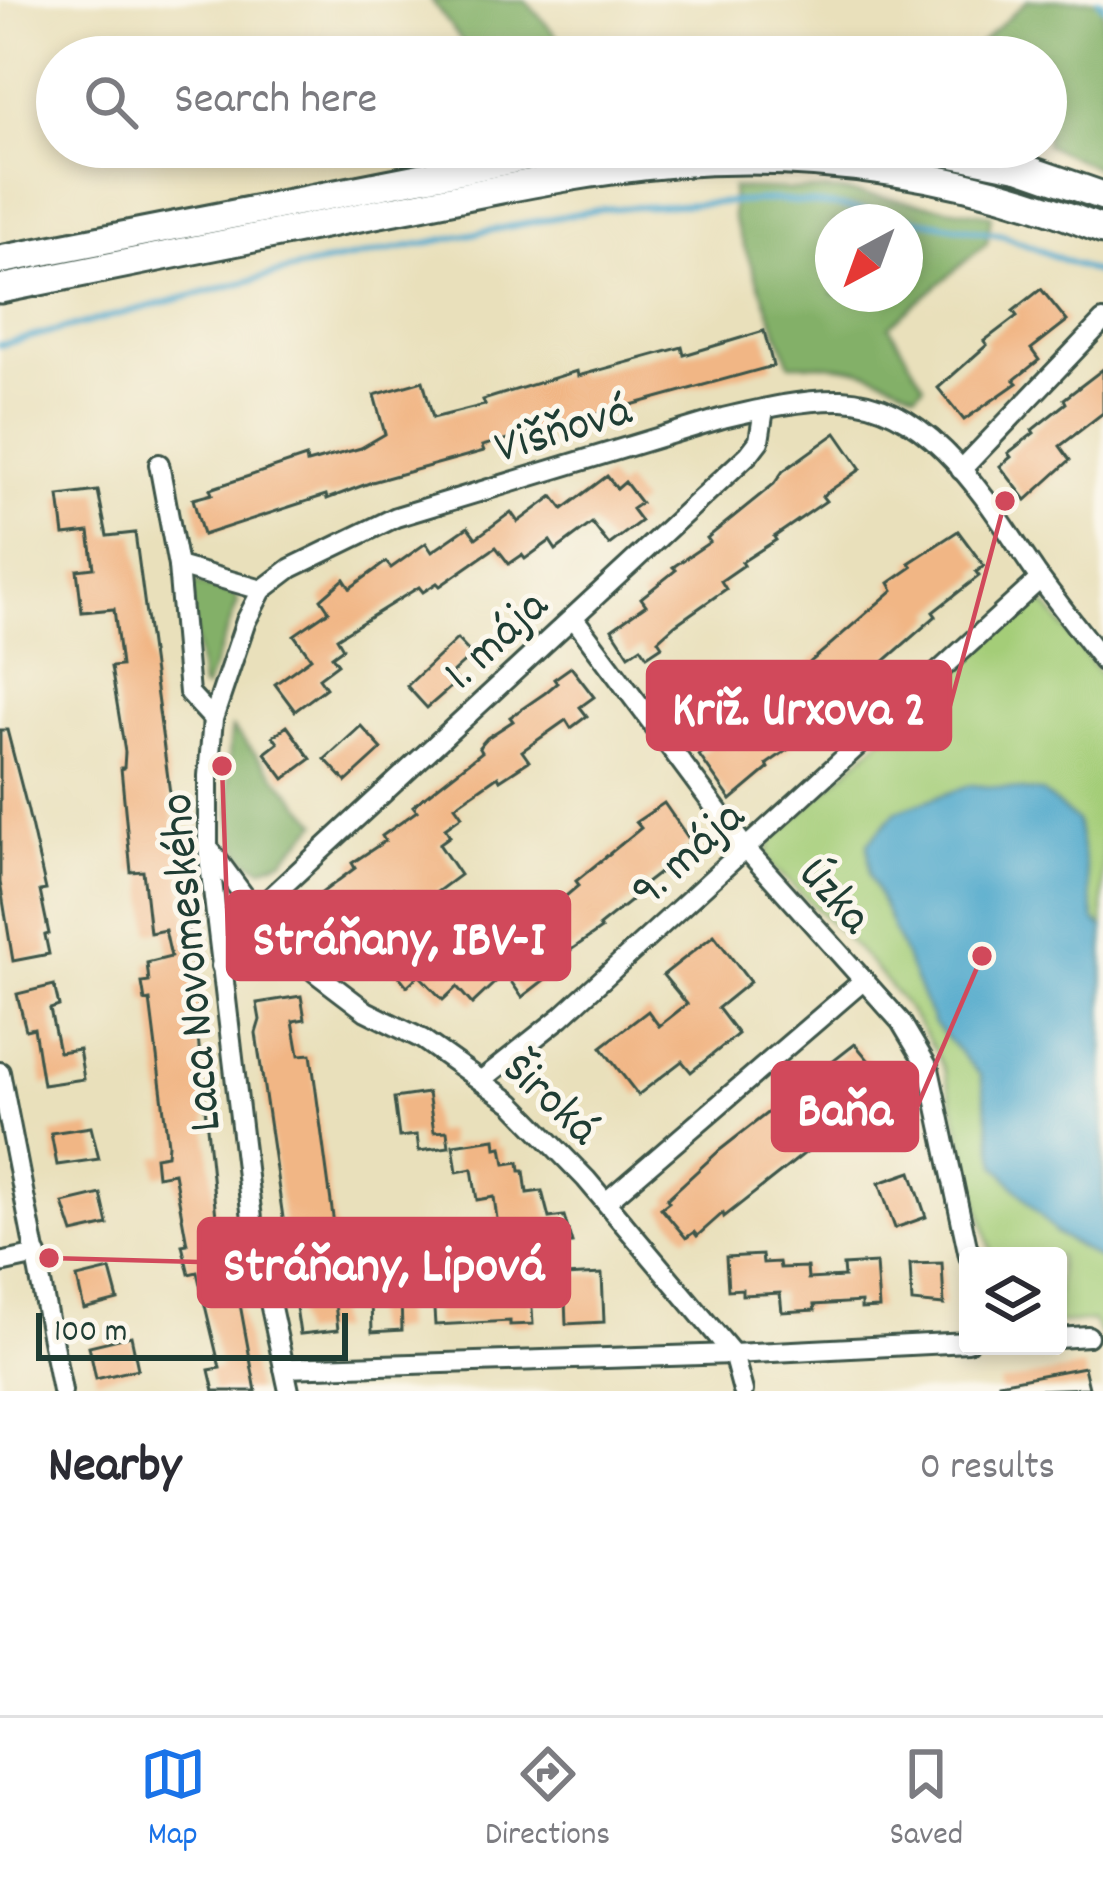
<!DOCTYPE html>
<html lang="en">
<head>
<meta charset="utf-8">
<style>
	body { margin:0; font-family:Dekko,sans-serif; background:#f7f7f7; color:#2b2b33 }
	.controls { position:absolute; right:36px; bottom:36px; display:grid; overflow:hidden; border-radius:12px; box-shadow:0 6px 18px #0003 }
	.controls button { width:108px; height:108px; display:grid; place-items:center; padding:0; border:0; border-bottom:3px solid #e1e1e2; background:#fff; color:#2b2b33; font:60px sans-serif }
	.compass { position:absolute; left:815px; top:204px; width:108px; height:108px; border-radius:50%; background:#fff; box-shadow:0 6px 18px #0003; rotate:221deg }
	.scale { position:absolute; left:36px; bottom:30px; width:312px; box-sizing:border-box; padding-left:12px; border:6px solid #1f3d34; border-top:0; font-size:33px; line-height:42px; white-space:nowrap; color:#1f3d34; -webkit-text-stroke:9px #fbf7ec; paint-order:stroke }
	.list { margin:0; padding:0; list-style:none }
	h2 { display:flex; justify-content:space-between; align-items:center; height:156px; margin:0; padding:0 48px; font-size:51px }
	h2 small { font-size:39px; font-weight:400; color:#7c7c81 }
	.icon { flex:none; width:66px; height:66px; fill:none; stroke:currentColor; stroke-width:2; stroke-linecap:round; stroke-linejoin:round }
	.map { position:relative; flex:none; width:1103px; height:1391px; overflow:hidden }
	.search { position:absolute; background:#fff; box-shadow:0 6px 18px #0003; left:36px; right:36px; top:36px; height:132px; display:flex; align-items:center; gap:30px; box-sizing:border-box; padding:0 42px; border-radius:66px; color:#7c7c81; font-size:45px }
	.sheet { height:324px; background:#fff }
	nav { display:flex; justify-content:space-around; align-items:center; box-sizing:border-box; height:168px; border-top:3px solid #e1e1e2; background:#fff; font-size:33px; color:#7c7c81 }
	nav a { display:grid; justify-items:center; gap:6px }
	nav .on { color:#1a73e8 }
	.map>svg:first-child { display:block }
</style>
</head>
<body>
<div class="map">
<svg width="1103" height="1391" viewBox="0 0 1103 1391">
	<rect width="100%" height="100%" fill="#fbf7ec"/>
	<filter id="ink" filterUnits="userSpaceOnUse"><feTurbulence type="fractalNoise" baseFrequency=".00833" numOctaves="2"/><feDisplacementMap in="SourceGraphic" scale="24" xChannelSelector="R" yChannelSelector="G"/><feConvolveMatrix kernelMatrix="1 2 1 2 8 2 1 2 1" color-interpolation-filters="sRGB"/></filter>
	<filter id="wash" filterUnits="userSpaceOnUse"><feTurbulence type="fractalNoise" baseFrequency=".004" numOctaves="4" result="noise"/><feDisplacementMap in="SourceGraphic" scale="48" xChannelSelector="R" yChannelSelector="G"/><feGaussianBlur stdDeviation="2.7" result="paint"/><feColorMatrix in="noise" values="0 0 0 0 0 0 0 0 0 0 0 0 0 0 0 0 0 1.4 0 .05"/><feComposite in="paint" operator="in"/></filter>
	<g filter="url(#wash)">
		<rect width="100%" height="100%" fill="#e9e0bb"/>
		<path fill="#a4cd78" stroke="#628556" stroke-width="3" d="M1036,602L1047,606L1103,678V1339L1093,1321L1058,1323V1256H992L944,1069C907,989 833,925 770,864L767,855L771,841L1026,605Z"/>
		<g fill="#83b068" stroke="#51764e" stroke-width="3" fill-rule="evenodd">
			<polygon points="431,0 525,0 575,57 474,57"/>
			<polygon points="1028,0 1103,0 1103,171 1046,145 1046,57 965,57"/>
			<path d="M732,188L841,191L991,215L987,243L889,326L924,385L916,393C871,368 841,363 790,364L733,218ZM905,222V294H833V222Z"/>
			<polygon points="193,582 234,594 238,602 205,689 201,687 190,589"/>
			<path d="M232,728L318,823L282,860L262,868C257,865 250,863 246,859C225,838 227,756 232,728Z"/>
		</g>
		<polygon fill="#4da7cb" stroke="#367280" stroke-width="3" points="971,785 1042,792 1077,821 1095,921 1103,928 1103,1261 1056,1233 996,1165 981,1076 934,1024 870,875 868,843 897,811"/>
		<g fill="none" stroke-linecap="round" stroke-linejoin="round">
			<g stroke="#4da7cb" stroke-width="6">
				<polyline points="1099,0 1103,6"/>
				<polyline points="0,345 299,268 599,209 775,200 838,206 1002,235 1103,276"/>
			</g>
		</g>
		<g id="blocks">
			<g fill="#f1b685">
				<polygon points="1041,289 1067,321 1031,349 1039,360 1014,380 1017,383 964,420 938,388 987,345 984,341 1017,316 1013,311"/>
				<polygon points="764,331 773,366 482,446 484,451 372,482 327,499 326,495 203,535 193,499 212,494 210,489 306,457 307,463 361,448 385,434 374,395 423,381 433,418 485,405 483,400 577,371 578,376 682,347 684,355"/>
				<polygon points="1103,369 1103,413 1060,446 1070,460 1026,500 1000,466 1011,457 1008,453 1034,433 1032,430 1066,403 1064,399"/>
				<polygon points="836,433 861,469 822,496 826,501 774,537 776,540 742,562 744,565 721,581 726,589 675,625 658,640 662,646 647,656 641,647 629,655 612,629 646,605 641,598 676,570 673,567 710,542 707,538 774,484 783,471"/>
				<polygon points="607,476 617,489 625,482 641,503 632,509 641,521 609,545 592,523 556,550 550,541 525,559 522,555 509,564 496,547 440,586 437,583 423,592 419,587 337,638 343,648 332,656 338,664 319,678 326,688 295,711 275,684 311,658 294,635 329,611 321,599 344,579 350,588 386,562 391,568 426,543 432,552 468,527 476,538 511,512 518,522 553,496 563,509"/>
				<polygon points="98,491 107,536 135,533 199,1009 201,1026 197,1027 218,1237 224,1236 235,1277 256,1391 214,1391 209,1370 220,1368 197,1272 189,1274 182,1245 187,1244 174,1173 157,1176 155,1157 167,1155 168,1144 150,1000 145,1001 142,983 149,982 147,963 171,957 165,930 150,933 143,871 131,872 121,768 124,768 125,752 111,667 121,666 114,609 82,612 77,570 94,568 89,532 64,535 59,496"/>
				<polygon points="958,531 984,566 976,572 979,576 933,612 936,616 788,745 790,748 767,764 769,768 731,800 699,755 810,668 808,664 893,590 889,583 912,567 909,563"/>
				<polygon points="457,639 472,655 451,674 458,681 427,708 407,686"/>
				<polygon points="571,667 594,697 580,707 587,716 571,728 566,720 522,751 529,761 500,780 498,776 455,806 462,816 445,828 450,836 439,844 460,875 410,912 393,888 378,899 375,895 335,924 316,897 355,868 352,863 385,841 382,836 417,811 413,806 482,752 479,747 487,738 513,721 510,717 545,693 557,683 554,679"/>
				<polygon points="287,726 311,759 284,779 265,753 278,743 273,736"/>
				<polygon points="361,726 382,749 346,782 325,759"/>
				<polygon points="0,730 7,730 27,807 46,890 40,891 49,934 45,935 49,954 13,961 0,882"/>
				<polygon points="664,803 691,842 682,849 685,853 641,887 643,891 599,926 601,929 562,956 557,962 561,967 522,997 505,973 472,1004 457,987 443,1000 419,975 407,986 387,961 414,936 446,968 466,949 483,968 518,943 515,939 579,885 576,881 641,828 636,822"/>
				<polygon points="714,935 750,982 718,1008 738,1034 691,1072 682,1061 638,1095 601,1047 648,1011 659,1026 687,1004 663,975"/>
				<polygon points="54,985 59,1006 50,1009 59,1052 79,1049 84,1079 43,1085 34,1028 26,1030 17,994"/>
				<polygon points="301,996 305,1019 293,1021 299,1055 311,1054 340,1269 335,1269 336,1275 332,1276 338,1330 300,1334 256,1033 260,1020 257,1003"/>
				<polygon points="855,1044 890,1086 724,1217 723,1213 697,1236 694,1232 686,1238 661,1208 669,1202 667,1199 720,1150"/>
				<polygon points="428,1093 434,1132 447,1131 449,1147 419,1151 417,1135 399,1137 394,1098"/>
				<polygon points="91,1127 99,1159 57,1165 51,1133"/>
				<polygon points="495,1139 496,1148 502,1147 505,1164 519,1162 520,1171 524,1171 527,1193 542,1191 549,1218 564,1216 572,1243 521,1250 517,1223 498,1226 494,1197 477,1200 472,1169 457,1172 453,1145"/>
				<polygon points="911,1172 926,1217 895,1228 879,1183"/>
				<polygon points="101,1194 108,1225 73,1233 63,1203"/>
				<polygon points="762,1255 763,1263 779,1262 780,1268 807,1267 808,1279 844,1277 843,1265 876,1263 879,1308 861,1309 861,1302 814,1305 815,1310 782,1312 780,1293 742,1295 742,1289 728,1290 726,1257"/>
				<polygon points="942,1263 944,1305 912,1302 910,1264"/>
				<polygon points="110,1270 118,1300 84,1309 77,1278"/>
				<polygon points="602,1274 604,1322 566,1324 564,1276"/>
				<polygon points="530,1277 533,1324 510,1325 510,1321 435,1325 433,1294 498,1290 498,1279"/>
				<polygon points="401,1298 402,1330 372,1332 371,1299"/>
				<polygon points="131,1336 138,1369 96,1379 89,1346"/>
				<polygon points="1084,1367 1089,1388 1000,1391 999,1383"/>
			</g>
		</g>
	</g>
	<g filter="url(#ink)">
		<use href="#blocks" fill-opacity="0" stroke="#3d5548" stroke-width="3"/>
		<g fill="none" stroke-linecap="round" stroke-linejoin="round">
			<defs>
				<g id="minor">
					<polyline points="159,464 178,566 189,693 213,719"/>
					<polyline points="961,470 1103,321"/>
					<polyline points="178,566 262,590"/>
					<polyline points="573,617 746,849 901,1022 929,1069 969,1256"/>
					<polyline points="211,851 256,912 316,973 366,1011 422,1039 512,1103 586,1179 733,1354 743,1391"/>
					<polyline points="221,966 246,923 270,898 749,454 759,441 764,409"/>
					<polyline points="0,1072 62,1391"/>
					<polyline points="483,1079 561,1017 1040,579"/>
					<polyline points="606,1202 864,980"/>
					<polyline points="0,1263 37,1255"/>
					<polyline points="1058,1338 1088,1336"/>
					<polyline points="284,1368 733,1354 968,1342"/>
					<path d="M289,1391L252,1219L208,847V776L213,719L246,621L262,590L291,568L396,517L723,418C761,409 803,399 842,400C934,404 990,507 1036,573C1058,603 1081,632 1103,661"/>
				</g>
				<g id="secondary">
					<polyline points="920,147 1020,167 1103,196"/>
					<polyline points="0,260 575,147"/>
					<path d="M0,289C128,263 257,237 385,212C480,194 577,171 673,163C817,151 970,175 1103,230"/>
				</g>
			</defs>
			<use href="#minor" stroke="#3d5548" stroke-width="24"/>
			<use href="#secondary" stroke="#3d5548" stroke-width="33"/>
			<use href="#minor" stroke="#fff" stroke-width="18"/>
			<use href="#secondary" stroke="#fff" stroke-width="27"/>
		</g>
	</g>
	<g text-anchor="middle" stroke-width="10" stroke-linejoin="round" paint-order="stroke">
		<g font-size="48" fill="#1f3d34" stroke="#fbf7ec">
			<text transform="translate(562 425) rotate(-17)" y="17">Višňová</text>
			<text transform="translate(493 637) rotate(-43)" y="17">1. mája</text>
			<text transform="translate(685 851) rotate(-42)" y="17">9. mája</text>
			<text transform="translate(838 893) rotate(48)" y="17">Úzka</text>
			<text transform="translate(187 963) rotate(-95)" y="17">Laca Novomeského</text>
			<text transform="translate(554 1096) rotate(43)" y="17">Široká</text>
		</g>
	</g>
	<path fill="none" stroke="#d1495b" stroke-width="4.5" d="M1005 501L950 706M222 766L228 936M982 956L917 1107M49 1258L199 1262"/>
	<g fill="#d1495b" stroke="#fbf7ec" stroke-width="4.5">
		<circle cx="1005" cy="501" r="12"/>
		<circle cx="222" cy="766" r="12"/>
		<circle cx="982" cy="956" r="12"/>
		<circle cx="49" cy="1258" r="12"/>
	</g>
	<g fill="#d1495b" stroke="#d1495b" stroke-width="4.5">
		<rect x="648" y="662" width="302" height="87" rx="12"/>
		<rect x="228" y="892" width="341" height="87" rx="12"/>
		<rect x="773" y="1063" width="144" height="87" rx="12"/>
		<rect x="199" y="1219" width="370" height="87" rx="12"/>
	</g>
	<g font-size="51" text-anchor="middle" font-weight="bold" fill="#fff">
		<text x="799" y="724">Križ. Urxova 2</text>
		<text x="399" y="954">Stráňany, IBV-I</text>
		<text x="845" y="1125">Baňa</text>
		<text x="384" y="1280">Stráňany, Lipová</text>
	</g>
</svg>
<div class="controls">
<button><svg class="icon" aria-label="layers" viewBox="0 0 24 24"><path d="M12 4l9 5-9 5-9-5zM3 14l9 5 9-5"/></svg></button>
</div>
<svg class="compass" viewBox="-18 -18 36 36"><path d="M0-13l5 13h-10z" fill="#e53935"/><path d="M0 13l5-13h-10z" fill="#7c7c81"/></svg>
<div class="scale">100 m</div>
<div class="search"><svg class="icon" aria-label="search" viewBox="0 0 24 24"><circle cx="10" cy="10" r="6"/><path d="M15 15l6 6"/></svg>Search here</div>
</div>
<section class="sheet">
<h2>Nearby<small>0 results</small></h2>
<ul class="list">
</ul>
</section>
<nav>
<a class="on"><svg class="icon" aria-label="map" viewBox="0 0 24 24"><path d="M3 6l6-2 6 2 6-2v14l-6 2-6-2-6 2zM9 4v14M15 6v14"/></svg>Map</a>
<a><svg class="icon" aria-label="directions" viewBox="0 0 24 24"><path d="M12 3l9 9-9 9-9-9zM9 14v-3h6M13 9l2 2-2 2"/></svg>Directions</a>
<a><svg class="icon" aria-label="saved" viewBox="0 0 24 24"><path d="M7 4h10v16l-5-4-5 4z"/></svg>Saved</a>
</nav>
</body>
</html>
